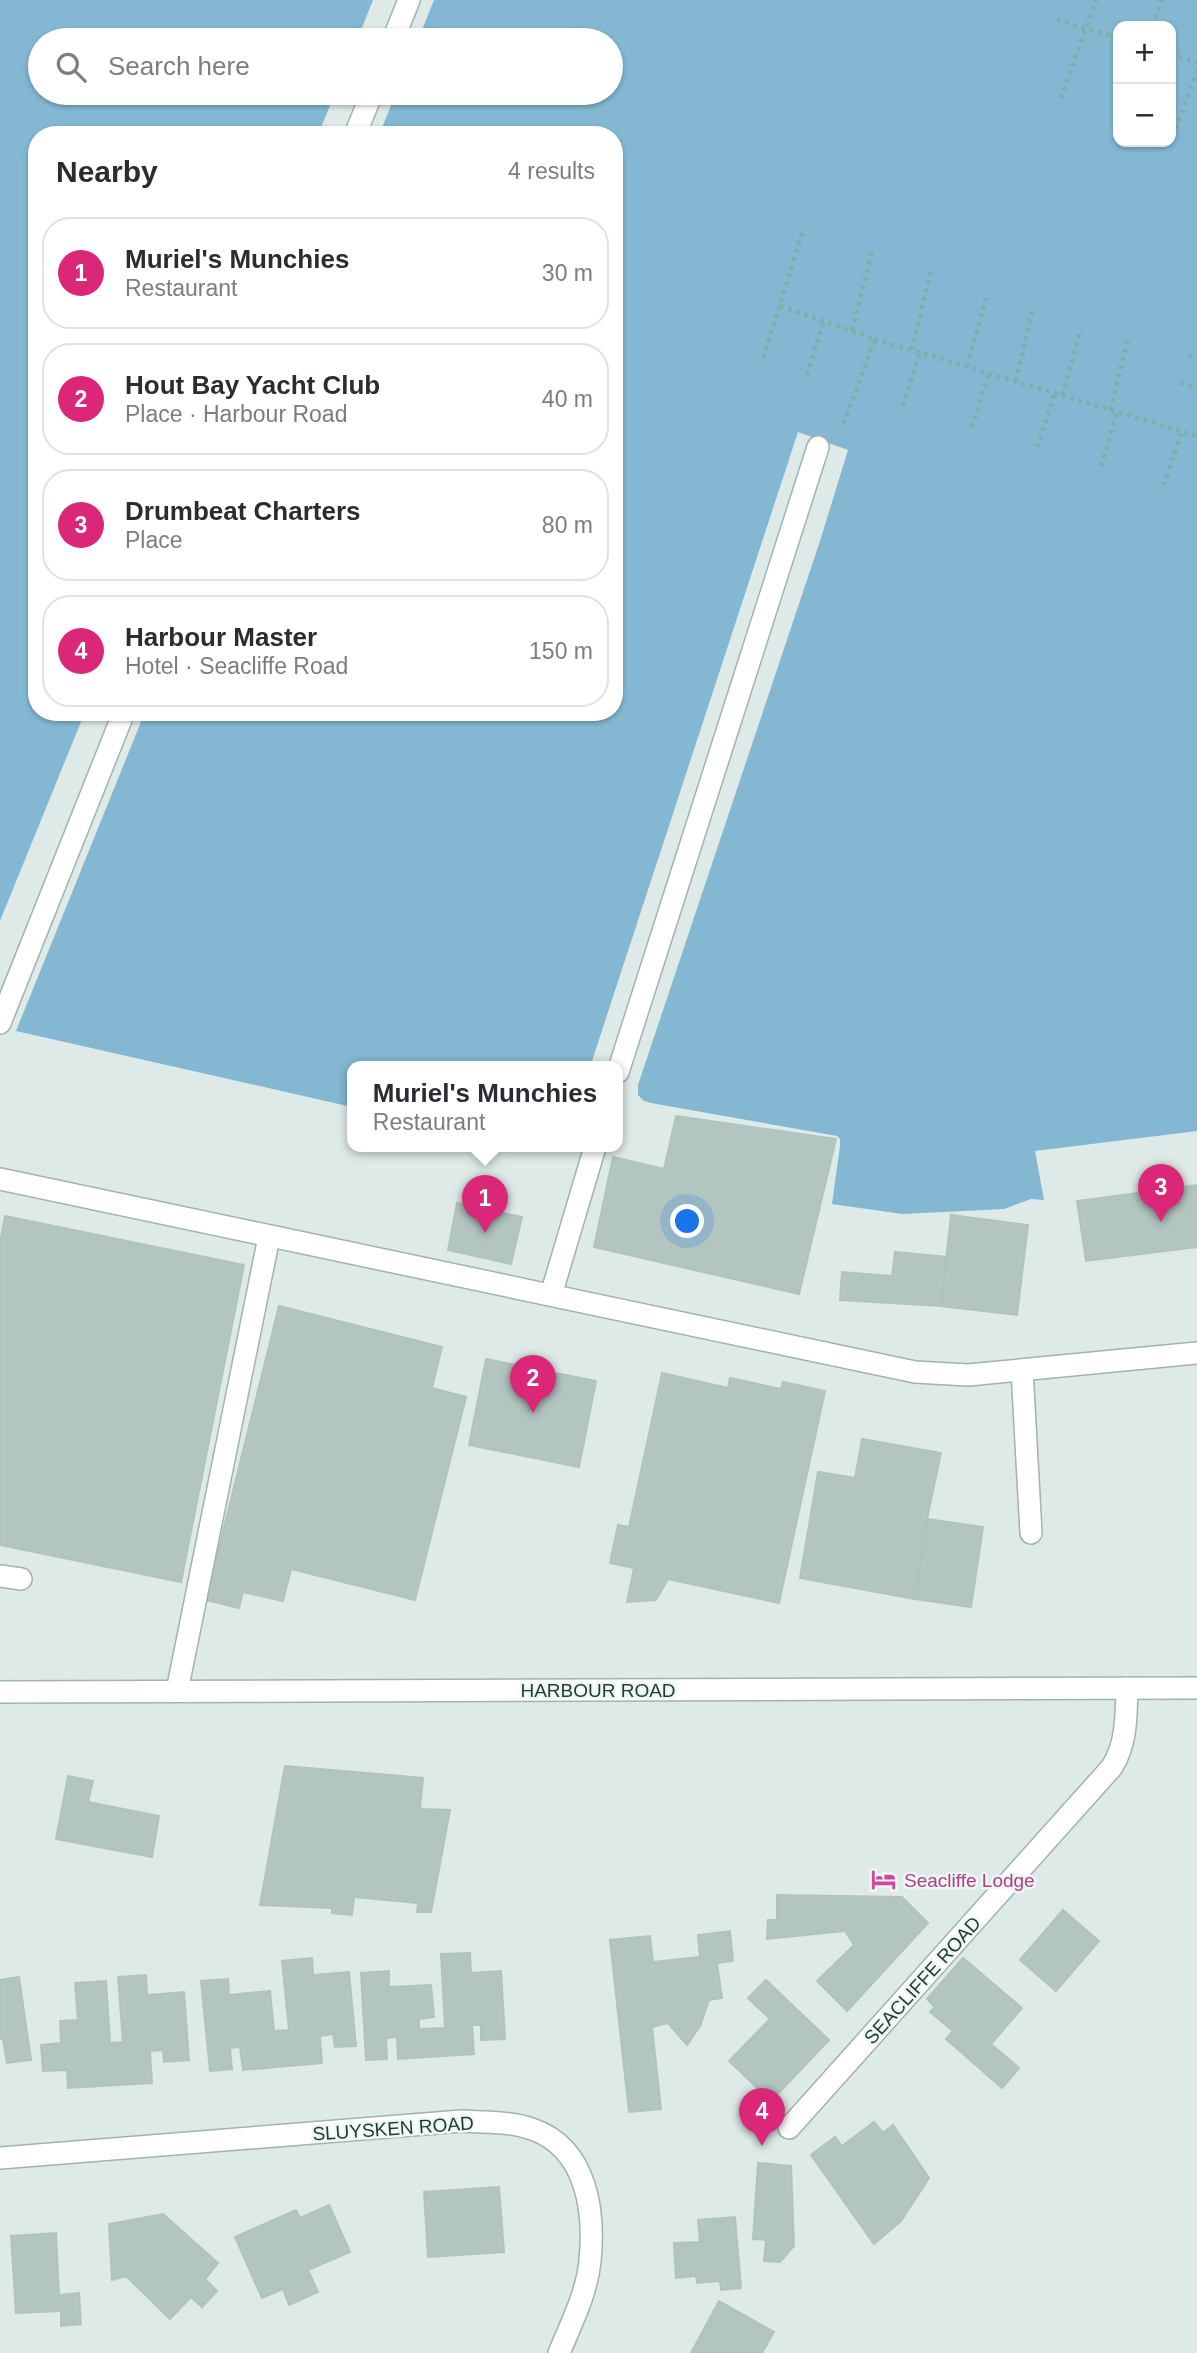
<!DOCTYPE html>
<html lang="en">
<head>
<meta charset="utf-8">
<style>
	body { margin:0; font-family:Arial,sans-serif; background:#f7f7f7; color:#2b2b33 }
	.controls { position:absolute; right:21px; top:21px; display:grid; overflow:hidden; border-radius:14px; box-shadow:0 2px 5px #0004 }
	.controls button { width:63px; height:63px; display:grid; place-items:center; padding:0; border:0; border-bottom:2px solid #e1e1e2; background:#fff; color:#2b2b33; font:35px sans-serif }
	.you { position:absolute; left:688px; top:1222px; width:24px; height:24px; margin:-18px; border:5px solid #fff; border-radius:50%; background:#1a73e8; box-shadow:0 0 0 10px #1a73e833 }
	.badge { display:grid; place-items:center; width:46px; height:46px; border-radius:50%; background:#db2777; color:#fff; font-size:23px; font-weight:700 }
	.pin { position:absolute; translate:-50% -58px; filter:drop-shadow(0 2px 4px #0008) }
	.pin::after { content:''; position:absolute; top:37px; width:24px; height:21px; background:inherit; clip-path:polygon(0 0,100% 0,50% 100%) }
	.popup { position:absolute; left:347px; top:1061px; width:276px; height:91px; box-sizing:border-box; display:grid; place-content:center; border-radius:14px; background:#fff; filter:drop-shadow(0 2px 5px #0005); font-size:23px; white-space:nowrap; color:#7c7c81 }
	.popup b { font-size:26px; color:#2b2b33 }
	.popup::after { content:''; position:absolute; left:50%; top:100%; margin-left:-14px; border:14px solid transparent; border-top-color:#fff }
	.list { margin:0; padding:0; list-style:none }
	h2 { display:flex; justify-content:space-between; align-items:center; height:91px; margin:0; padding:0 28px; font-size:30px }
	h2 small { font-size:23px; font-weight:400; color:#7c7c81 }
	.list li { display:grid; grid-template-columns:46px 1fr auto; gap:21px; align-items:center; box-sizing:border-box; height:112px; margin:0 14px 14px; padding:0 14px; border:2px solid #e1e1e2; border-radius:28px }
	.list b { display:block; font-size:26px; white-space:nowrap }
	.list p { margin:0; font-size:23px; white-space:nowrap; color:#7c7c81 }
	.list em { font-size:23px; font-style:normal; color:#7c7c81 }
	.icon { flex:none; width:38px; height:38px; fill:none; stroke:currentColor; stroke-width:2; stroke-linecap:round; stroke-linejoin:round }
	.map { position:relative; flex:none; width:1197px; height:2353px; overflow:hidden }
	.search { position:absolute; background:#fff; box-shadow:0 2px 5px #0004; left:28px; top:28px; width:595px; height:77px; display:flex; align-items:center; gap:18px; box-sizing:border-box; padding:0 24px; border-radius:38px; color:#7c7c81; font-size:26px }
	.panel { position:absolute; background:#fff; box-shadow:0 2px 5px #0004; left:28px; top:126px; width:595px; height:595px; border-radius:28px }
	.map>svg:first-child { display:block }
</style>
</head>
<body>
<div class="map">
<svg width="1197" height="2353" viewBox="0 0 1197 2353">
	<rect width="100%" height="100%" fill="#deeae7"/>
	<g fill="#83b7d2" fill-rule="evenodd">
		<polygon points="0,0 373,0 357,40 40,40 40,93 335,93 318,135 37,135 37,712 85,712 0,921"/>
		<path d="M434,0H1197V1131L1035,1151L1044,1200L1031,1199L1004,1209L902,1214L832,1204L840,1146V1139L837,1136L651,1103L644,1101L638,1095V1085L820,541L848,450L798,432L590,1067H352V1107L16,1031L145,712H614V135H379L396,93H611V40H418ZM1118,26H1171V142H1118Z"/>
	</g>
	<g fill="#b3c5c0" stroke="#b0c4bf" stroke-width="2">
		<polygon points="676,1116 836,1139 799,1294 594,1247 613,1157 664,1169"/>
		<polygon points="1197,1185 1197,1247 1086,1261 1077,1201"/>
		<polygon points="457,1203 522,1217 511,1264 448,1250"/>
		<polygon points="951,1215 1028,1225 1017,1315 941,1306"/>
		<polygon points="5,1216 244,1265 181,1582 0,1545 0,1243"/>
		<polygon points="895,1252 947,1257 941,1306 840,1300 842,1272 892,1276"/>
		<polygon points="279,1306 442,1347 432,1388 466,1397 415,1600 291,1569 283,1601 243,1592 239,1608 206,1600"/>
		<polygon points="486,1359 596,1381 579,1467 469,1445"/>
		<polygon points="662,1373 728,1388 730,1378 781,1389 783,1382 825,1391 779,1603 668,1579 656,1600 627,1602 634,1568 610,1563 618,1525 629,1527"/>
		<polygon points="862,1439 941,1453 927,1519 915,1599 800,1578 818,1472 855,1478"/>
		<polygon points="927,1519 983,1527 971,1607 915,1599"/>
		<polygon points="285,1766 423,1778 420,1809 450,1810 431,1912 417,1912 418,1903 354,1897 352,1915 332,1913 332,1908 260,1905"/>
		<polygon points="68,1776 93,1781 88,1802 159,1816 152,1857 56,1839"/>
		<polygon points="777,1895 902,1897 928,1923 847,2011 817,1981 854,1945 845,1931 767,1939 768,1920 777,1920"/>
		<polygon points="1063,1910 1099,1941 1056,1991 1020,1960"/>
		<polygon points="730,1931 733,1961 717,1963 722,1998 709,2000 700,2026 687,2045 668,2023 652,2027 661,2109 629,2112 610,1940 650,1936 653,1962 700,1957 698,1935"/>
		<polygon points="470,1953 471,1973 501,1971 505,2039 481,2040 481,2025 472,2025 474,2054 398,2059 397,2037 386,2038 387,2059 366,2060 361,1973 389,1971 389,1987 431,1985 434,2017 419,2019 419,2029 445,2028 441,1954"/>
		<polygon points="312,1958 313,1975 349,1972 356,2046 335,2047 333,2034 320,2036 322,2063 243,2070 240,2047 230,2048 232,2069 210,2071 201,1981 228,1979 229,1995 270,1991 274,2031 289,2030 282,1961"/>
		<polygon points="963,1958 1022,2008 991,2044 1019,2068 1002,2088 946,2039 953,2031 930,2012 935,2007 927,1999"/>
		<polygon points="146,1975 147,1995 184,1992 189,2060 164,2062 163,2050 150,2051 152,2083 68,2088 67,2070 43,2071 41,2045 61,2043 60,2021 78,2020 75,1983 106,1981 110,2043 123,2042 118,1977"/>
		<polygon points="19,1977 31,2060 7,2063 3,2039 0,2039 0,1980"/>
		<polygon points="766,1980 829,2040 771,2101 729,2061 770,2019 748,1998"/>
		<polygon points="874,2122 883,2133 893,2125 929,2178 901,2221 874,2244 811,2155 835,2137 842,2146"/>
		<polygon points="758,2163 791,2166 794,2246 780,2262 764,2261 766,2240 753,2239"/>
		<polygon points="499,2187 504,2252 428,2257 424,2192"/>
		<polygon points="329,2205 350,2252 308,2270 318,2292 289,2305 283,2289 262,2298 235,2237 296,2210 300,2218"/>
		<polygon points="163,2214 218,2263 205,2279 217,2291 202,2307 191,2297 170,2319 126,2276 112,2280 109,2224"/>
		<polygon points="735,2217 741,2288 721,2290 720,2281 697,2283 696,2276 676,2278 674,2243 700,2242 698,2220"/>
		<polygon points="56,2233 59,2295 79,2293 81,2324 61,2326 61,2311 16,2313 11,2236"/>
		<polygon points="719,2301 774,2332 762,2353 691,2353"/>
	</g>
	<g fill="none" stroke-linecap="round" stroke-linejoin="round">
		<defs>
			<g id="minor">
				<polyline points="393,40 409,0"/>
				<polyline points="355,135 372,93"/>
				<polyline points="0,1023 124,712"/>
				<polyline points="618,1072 818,447"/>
				<polyline points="0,1179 915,1372 968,1375 1197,1353"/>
				<polyline points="551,1295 595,1147"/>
				<polyline points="1022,1370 1031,1533"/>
				<polyline points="0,1576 21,1579"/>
				<polyline points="177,1691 269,1237"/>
				<polyline points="0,1692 1197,1688"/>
				<path d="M789,2128L1112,1767C1127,1743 1126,1716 1127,1688"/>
				<path d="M0,2158L462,2121C484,2123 510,2121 532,2129C587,2148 595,2211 590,2261C587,2293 571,2324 559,2353"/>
			</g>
		</defs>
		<use href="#minor" stroke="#a1b2af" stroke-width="24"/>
		<g stroke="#7dafa9" stroke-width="4.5" stroke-dasharray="3.5 5" stroke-linecap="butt">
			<polyline points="1057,20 1118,38"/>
			<polyline points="1152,26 1162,0"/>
			<polyline points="1171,54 1197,62"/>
			<polyline points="1061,98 1096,0"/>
			<polyline points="1176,129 1197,71"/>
			<polyline points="780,306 875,339 842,428"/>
			<polyline points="852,330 872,252"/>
			<polyline points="875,339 1197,436"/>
			<polyline points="912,350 931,271"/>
			<polyline points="1189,355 1197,358"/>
			<polyline points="763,358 803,231"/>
			<polyline points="967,366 986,298"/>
			<polyline points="807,375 824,321"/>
			<polyline points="1016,381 1032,312"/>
			<polyline points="1180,383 1197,388"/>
			<polyline points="1062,395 1081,329"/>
			<polyline points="903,406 920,352"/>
			<polyline points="1110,410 1128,339"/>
			<polyline points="972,427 989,373"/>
			<polyline points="1037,447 1055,393"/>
			<polyline points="1101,466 1117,412"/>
			<polyline points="1164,485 1182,431"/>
		</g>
		<use href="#minor" stroke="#fff" stroke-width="21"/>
	</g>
	<defs>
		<symbol id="hotel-bare" viewBox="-9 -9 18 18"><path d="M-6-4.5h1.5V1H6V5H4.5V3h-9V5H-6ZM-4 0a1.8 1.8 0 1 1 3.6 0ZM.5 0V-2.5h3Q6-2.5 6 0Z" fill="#d1479c" stroke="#eef7f4" stroke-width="2.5" paint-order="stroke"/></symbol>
	</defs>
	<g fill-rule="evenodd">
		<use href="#hotel-bare" x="866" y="1862" width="35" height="35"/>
	</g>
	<g text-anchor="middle" stroke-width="5" stroke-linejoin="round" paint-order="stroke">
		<g font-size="19" fill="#1f3a38" stroke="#eef7f4">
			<text x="598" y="1697">HARBOUR ROAD</text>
			<text transform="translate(922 1980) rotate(-48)" y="7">SEACLIFFE ROAD</text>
			<text transform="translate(393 2128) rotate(-4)" y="7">SLUYSKEN ROAD</text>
		</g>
		<g font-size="19" fill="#b23c85" stroke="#eef7f4" text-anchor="start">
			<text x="904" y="1887">Seacliffe Lodge</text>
		</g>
	</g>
</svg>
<div class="controls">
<button>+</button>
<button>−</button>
</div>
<div class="you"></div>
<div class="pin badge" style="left:485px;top:1233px">1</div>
<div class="popup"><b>Muriel's Munchies</b>Restaurant</div>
<div class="pin badge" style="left:533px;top:1413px">2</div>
<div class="pin badge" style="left:1161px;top:1222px">3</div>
<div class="pin badge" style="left:762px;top:2146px">4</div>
<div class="search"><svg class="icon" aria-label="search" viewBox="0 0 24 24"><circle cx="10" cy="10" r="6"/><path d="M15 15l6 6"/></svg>Search here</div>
<section class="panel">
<h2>Nearby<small>4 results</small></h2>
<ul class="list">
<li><span class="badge">1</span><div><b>Muriel's Munchies</b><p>Restaurant</p></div><em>30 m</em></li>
<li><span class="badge">2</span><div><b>Hout Bay Yacht Club</b><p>Place · Harbour Road</p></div><em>40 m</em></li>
<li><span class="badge">3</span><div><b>Drumbeat Charters</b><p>Place</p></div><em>80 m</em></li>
<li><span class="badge">4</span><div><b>Harbour Master</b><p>Hotel · Seacliffe Road</p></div><em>150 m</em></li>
</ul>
</section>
</div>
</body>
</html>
